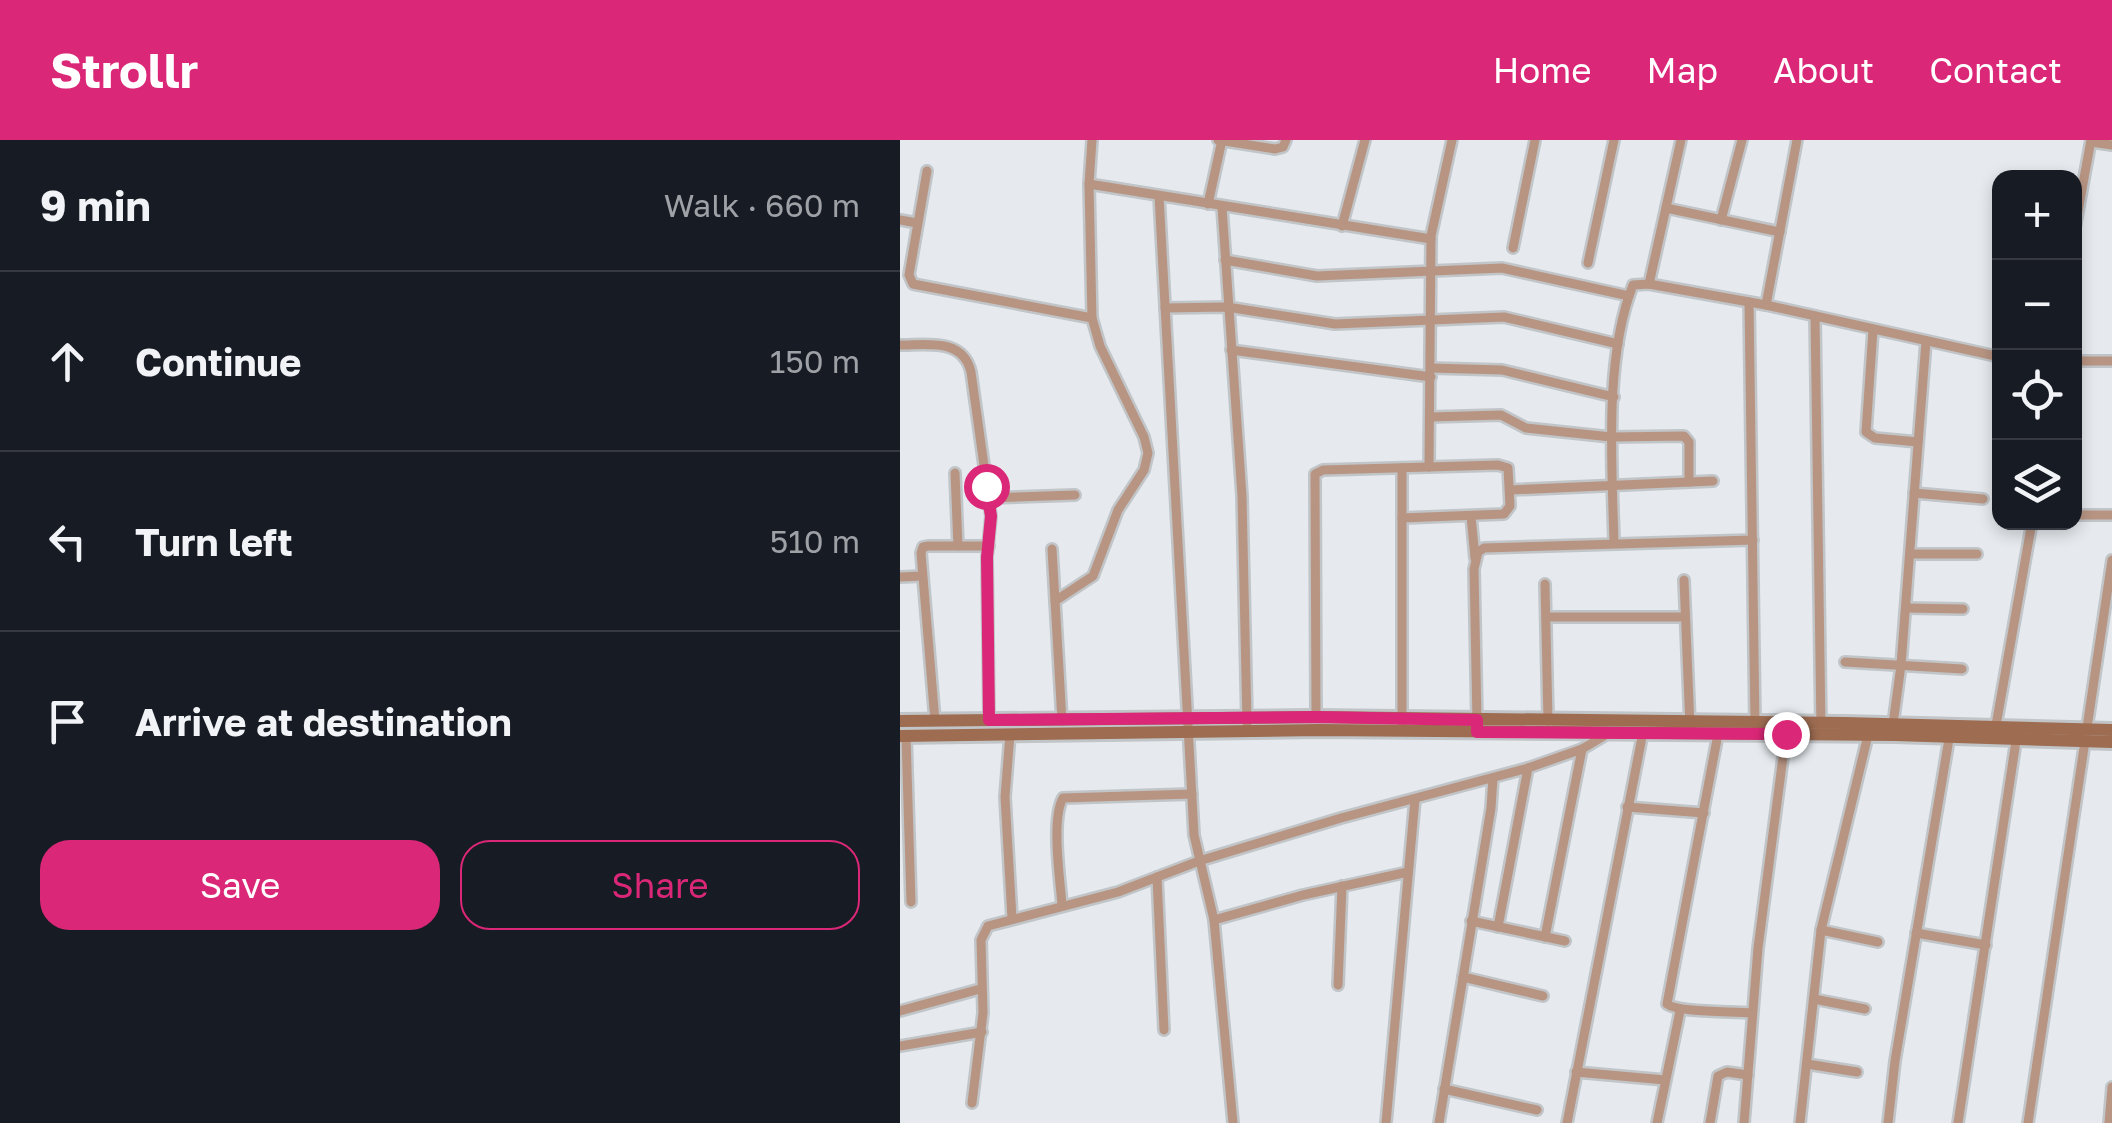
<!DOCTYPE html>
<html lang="en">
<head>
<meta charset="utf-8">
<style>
	body { margin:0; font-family:"Golos Text",sans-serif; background:#20242c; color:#f1f3f6 }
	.controls { position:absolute; right:30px; top:30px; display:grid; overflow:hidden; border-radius:20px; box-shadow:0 5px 15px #0003 }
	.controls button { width:90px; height:90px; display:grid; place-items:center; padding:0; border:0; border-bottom:2px solid #363941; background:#171b24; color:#f1f3f6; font:50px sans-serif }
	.stop { position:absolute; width:30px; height:30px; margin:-22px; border:8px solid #db2777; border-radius:50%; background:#fff }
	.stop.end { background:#db2777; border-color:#fff; box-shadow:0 2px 10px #0008 }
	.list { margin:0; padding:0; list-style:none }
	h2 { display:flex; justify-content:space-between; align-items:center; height:130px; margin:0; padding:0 40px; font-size:42px }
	h2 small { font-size:32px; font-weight:400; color:#9ea1a6 }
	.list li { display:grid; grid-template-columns:65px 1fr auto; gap:30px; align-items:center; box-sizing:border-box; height:180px; padding:0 40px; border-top:2px solid #363941 }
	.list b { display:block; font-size:38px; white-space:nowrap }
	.list em { font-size:32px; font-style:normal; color:#9ea1a6 }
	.actions { display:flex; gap:20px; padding:30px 40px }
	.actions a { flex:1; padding:22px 0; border:2px solid #db2777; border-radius:30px; text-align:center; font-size:35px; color:#db2777 }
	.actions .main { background:#db2777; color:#fff }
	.icon { flex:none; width:55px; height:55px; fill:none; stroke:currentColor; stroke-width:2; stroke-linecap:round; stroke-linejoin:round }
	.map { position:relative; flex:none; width:1212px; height:983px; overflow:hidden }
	header { display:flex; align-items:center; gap:60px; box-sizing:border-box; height:140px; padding:0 50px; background:#db2777; color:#fff }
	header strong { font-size:48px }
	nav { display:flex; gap:55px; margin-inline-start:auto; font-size:35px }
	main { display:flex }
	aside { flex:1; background:#171b24 }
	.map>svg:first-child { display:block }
</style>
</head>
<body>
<header>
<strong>Strollr</strong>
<nav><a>Home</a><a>Map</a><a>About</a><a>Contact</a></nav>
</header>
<main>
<aside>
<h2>9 min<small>Walk · 660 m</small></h2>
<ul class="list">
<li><svg class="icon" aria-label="ahead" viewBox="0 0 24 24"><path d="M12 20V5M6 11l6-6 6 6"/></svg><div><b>Continue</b></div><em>150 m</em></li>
<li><svg class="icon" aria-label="left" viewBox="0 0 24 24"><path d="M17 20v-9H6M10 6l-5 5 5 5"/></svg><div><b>Turn left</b></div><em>510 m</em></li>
<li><svg class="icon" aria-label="arrive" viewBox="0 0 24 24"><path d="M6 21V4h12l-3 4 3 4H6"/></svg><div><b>Arrive at destination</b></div></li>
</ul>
<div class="actions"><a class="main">Save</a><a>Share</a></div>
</aside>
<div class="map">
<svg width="1212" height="983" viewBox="0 0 1212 983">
	<rect width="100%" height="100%" fill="#e6eaee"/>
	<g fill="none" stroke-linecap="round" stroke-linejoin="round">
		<defs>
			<g id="street">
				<polyline points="318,0 375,9 383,7 386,0"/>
				<polyline points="1191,2 1212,5"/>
				<polyline points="27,31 9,135 13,144 192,178"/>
				<polyline points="189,44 531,99"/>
				<polyline points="259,56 294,695 314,780 333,983"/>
				<polyline points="308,64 322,0"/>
				<polyline points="322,67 342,356 347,583"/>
				<polyline points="766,68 880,92"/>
				<polyline points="0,80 17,83"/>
				<polyline points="821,80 842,0"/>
				<polyline points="442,86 465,0"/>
				<polyline points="1174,93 1191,0"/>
				<polyline points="613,108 635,0"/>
				<polyline points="325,120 417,136 602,128 729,156"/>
				<polyline points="688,123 714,0"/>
				<polyline points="749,144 781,0"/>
				<polyline points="849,162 855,584"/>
				<polyline points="866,165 897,0"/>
				<polyline points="265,168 327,167 435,184 604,177 718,204"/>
				<polyline points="915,176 921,589"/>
				<polyline points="973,190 966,292 975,298 1018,302"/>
				<path d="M0,205C28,205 63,198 71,232L91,376L87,417L89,580"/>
				<polyline points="331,210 531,237"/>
				<polyline points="1174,221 1212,221"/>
				<polyline points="531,228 602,230 714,257"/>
				<polyline points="530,277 601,275 626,288 711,297 784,296 789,302 789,342"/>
				<polyline points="529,327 531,96 552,0"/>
				<polyline points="502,328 502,583"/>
				<polyline points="55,333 58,406"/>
				<polyline points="610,350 813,341"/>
				<polyline points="1014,353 1083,359"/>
				<polyline points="88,358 175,355"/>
				<polyline points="1174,375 1212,375"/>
				<polyline points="571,376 575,418"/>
				<path d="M714,403C712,325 704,218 733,145L749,144L866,165L1100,217"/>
				<polyline points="152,409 162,581"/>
				<polyline points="1010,414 1077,414"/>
				<polyline points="0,437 22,436"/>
				<polyline points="784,440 790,587"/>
				<polyline points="645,444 648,581"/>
				<polyline points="155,461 193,436 218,370 244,330 248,313 244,297 200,206 192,178 189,44 192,0"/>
				<polyline points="1006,468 1063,469"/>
				<polyline points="646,477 784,477"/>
				<polyline points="945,522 1062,529"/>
				<polyline points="416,577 415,334 423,330 598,325 608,328 610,366 604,374 502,378"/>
				<polyline points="35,581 21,413 23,407 28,406 89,406"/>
				<polyline points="577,582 574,429 578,412 584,408 853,400"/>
				<polyline points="993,584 1001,525 1026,201"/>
				<polyline points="1095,591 1132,382"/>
				<polyline points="110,594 105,657 112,778"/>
				<path d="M818,594L767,864C779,873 832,871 852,873"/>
				<polyline points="6,596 11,762"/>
				<polyline points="727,667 804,673"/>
				<polyline points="257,737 264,890"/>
				<path d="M162,765C160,739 151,679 163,658L292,654"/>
				<polyline points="314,780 403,755 508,732"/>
				<polyline points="571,781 665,801"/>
				<polyline points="598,787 628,628"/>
				<polyline points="921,790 978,802"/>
				<polyline points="1016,793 1086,805"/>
				<polyline points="645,797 682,609"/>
				<polyline points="563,837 643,856"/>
				<polyline points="438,845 442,746"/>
				<polyline points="914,859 965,869"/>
				<polyline points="0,871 80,849"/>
				<polyline points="0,906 82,892"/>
				<polyline points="907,924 957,932"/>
				<polyline points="676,932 765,940"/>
				<polyline points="544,949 637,970"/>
				<polyline points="72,963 83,873 81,800 88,786 218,752 299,721 441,678 628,628 682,609 709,593"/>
				<polyline points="486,983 515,659"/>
				<polyline points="539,983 591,668 593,638"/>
				<polyline points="667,983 743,592"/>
				<polyline points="757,983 780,871"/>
				<polyline points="810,983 818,936 827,932 848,935"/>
				<polyline points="844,983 858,808 886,594"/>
				<polyline points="900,983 921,790 969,591"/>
				<polyline points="988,983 995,921 1049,599"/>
				<polyline points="1058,983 1116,601"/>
				<polyline points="1128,983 1212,420"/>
				<polyline points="1209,983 1212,947"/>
			</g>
			<g id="secondary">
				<polyline points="0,581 416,577 945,583 1212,590"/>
				<polyline points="0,596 419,590 995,595 1212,602"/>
			</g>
		</defs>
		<use href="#street" stroke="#c1c5c8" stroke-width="14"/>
		<use href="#secondary" stroke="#c1c5c8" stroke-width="18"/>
		<use href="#street" stroke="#b89583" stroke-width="9"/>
		<use href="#secondary" stroke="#9d6c51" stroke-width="12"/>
	</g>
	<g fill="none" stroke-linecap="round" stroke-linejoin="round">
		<polyline stroke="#db2777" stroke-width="12" points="86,346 91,376 87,417 89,580 416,577 577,580 577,592 886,594"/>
	</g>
</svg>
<div class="controls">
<button>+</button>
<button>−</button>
<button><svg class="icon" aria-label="locate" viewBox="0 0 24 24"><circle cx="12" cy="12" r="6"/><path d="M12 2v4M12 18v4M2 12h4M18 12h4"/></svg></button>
<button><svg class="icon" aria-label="layers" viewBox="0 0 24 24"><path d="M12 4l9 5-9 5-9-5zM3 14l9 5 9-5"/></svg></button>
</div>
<div class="stop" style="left:86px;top:346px"></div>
<div class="stop end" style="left:886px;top:594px"></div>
</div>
</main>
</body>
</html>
